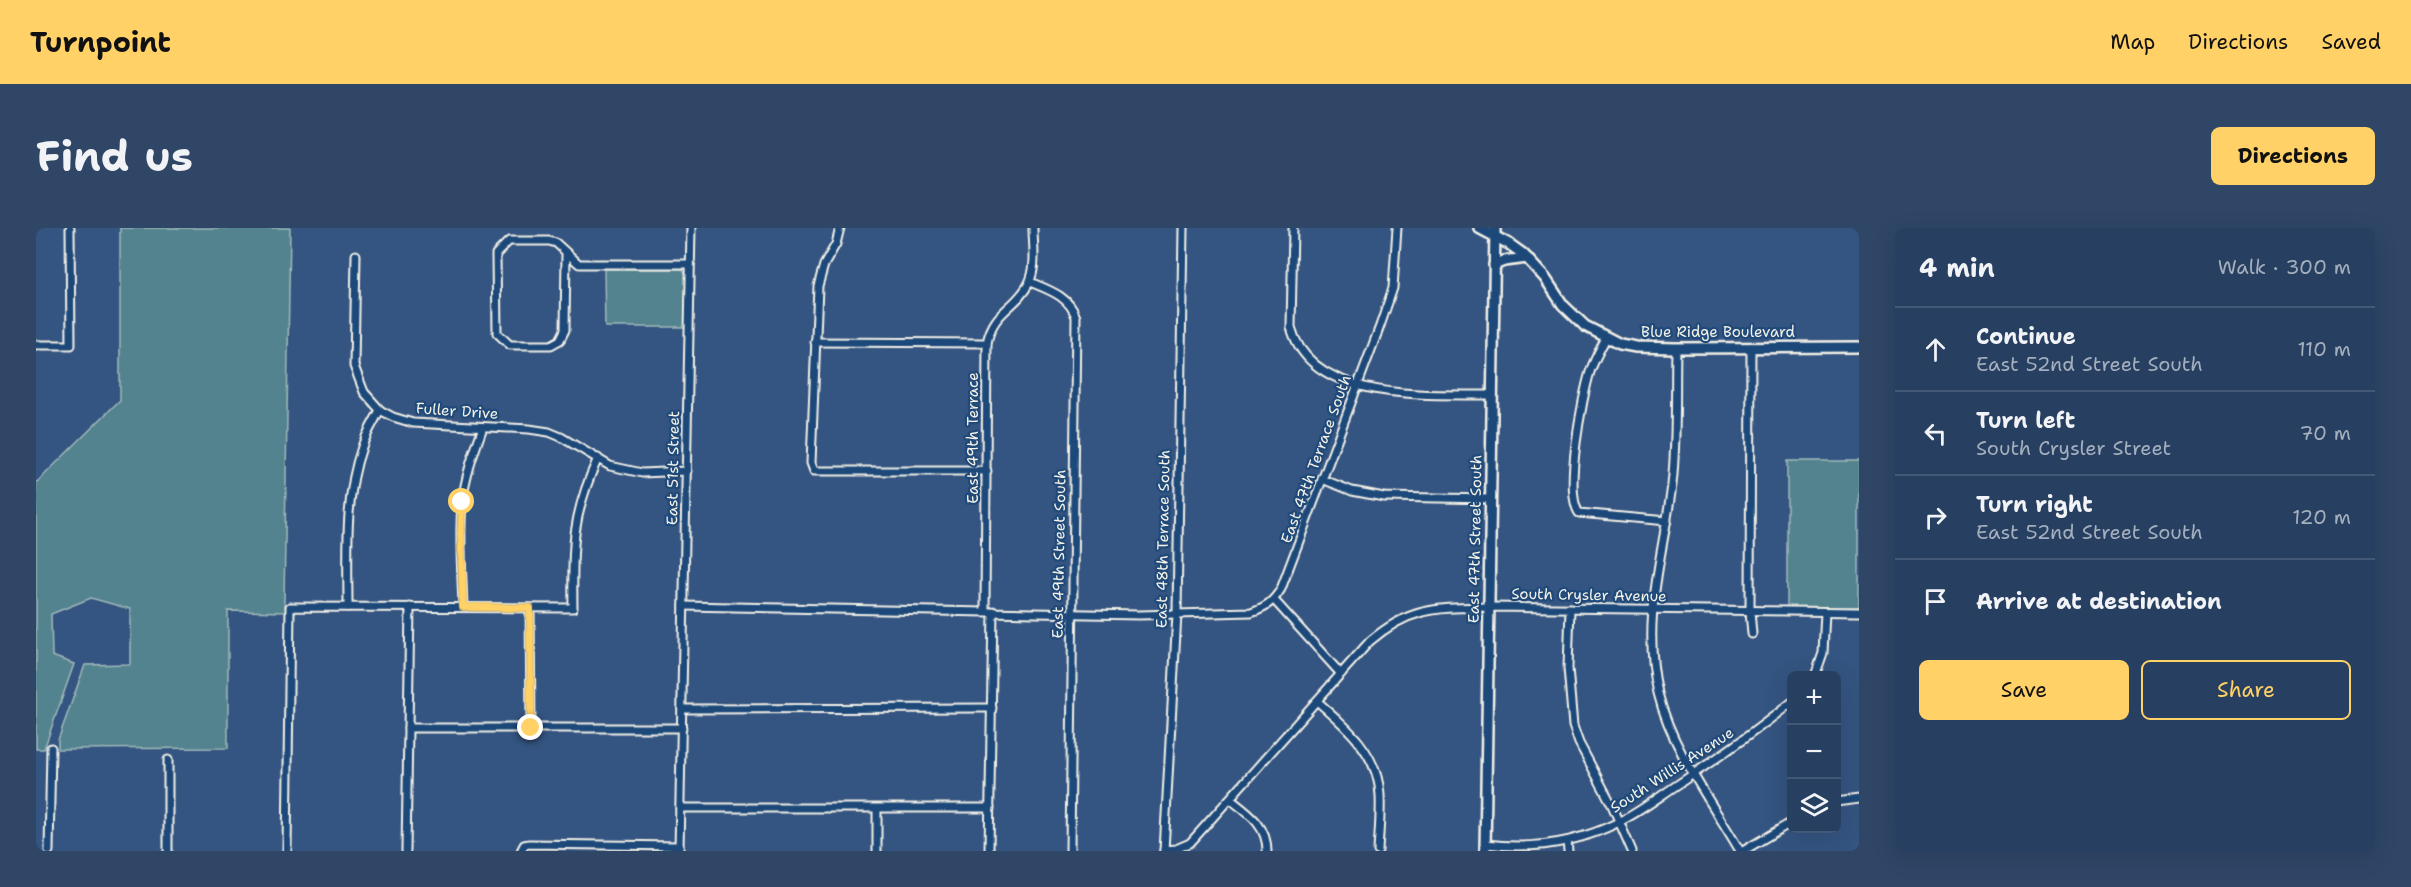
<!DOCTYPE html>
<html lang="en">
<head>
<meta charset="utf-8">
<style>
	body { margin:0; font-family:"Shantell Sans",sans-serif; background:#2f4667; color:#f1f3f6 }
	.controls { position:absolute; right:18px; bottom:18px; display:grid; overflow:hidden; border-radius:9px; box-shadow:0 6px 24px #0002 }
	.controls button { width:54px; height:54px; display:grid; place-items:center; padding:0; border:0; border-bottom:2px solid #435876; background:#273f61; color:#f1f3f6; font:30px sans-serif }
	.stop { position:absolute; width:18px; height:18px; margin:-14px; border:4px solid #ffd166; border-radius:50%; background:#fff }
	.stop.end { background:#ffd166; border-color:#fff; box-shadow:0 2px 6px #0008 }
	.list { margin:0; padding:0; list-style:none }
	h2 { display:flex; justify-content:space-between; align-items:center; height:78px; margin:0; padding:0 24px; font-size:26px }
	h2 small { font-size:20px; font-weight:400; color:#a4afbd }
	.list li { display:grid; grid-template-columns:39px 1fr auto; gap:18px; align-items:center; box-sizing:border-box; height:84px; padding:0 24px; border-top:2px solid #435876 }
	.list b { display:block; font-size:22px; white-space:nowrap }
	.list p { margin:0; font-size:20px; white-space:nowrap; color:#a4afbd }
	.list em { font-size:20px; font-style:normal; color:#a4afbd }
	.actions { display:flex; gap:12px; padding:18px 24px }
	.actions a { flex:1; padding:14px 0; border:2px solid #ffd166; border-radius:9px; text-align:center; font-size:21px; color:#ffd166 }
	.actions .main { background:#ffd166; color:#111 }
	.icon { flex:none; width:33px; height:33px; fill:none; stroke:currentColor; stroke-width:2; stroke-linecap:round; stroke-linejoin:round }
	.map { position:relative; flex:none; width:1823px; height:623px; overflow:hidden; border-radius:9px }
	header { display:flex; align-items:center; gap:36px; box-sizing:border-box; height:84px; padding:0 30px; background:#ffd166; color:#111 }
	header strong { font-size:28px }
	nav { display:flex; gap:33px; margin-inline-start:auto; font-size:21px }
	.intro { display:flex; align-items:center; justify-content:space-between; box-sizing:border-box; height:144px; padding:0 36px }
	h1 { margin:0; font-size:42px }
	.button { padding:15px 27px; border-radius:9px; background:#ffd166; color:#111; font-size:21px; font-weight:700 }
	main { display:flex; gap:36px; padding:0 36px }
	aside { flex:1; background:#273f61; border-radius:9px; box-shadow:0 6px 24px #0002 }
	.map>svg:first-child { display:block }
</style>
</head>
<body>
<header>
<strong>Turnpoint</strong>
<nav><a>Map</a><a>Directions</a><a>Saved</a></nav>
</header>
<div class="intro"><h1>Find us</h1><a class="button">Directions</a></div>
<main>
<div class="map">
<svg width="1823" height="623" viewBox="0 0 1823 623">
	<rect width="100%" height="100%" fill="#345481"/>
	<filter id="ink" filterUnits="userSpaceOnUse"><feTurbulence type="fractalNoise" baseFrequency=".0167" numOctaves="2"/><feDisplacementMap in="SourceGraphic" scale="12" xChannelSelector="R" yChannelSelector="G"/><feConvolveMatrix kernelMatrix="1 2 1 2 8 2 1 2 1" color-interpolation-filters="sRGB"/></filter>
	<g filter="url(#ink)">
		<g fill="#52838e" stroke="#a3babb" stroke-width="1.5">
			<polygon points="84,0 254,0 248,375 251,384 192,383 192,520 22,521 22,512 49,437 94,436 94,381 55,370 15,386 16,428 38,436 8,521 0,521 0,255 84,172"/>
			<polygon points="568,41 647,41 650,47 649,99 569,99"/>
			<polygon points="1751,233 1823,233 1823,379 1751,381"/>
		</g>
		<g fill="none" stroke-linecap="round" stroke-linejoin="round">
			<defs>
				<g id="street">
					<polyline points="804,0 800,16 788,37 782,58 775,235 778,243 951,243"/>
					<path d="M1257,0L1255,99C1275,176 1395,166 1457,167"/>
					<polyline points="530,26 529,102 524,112 515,117 474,117 461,105 460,26 473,13 513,13 520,15 543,36 654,36"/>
					<polyline points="320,27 318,138 328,164 344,182 357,189 377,195 493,201 513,204 525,209 574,238 606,245 651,243"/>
					<path d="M994,54C1013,62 1033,68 1040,89L1034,623"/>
					<path d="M1570,110C1564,121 1558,132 1554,144C1546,170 1528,264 1543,285L1631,293"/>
					<polyline points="779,114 951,115"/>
					<polyline points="0,117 35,117 34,0"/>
					<polyline points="1715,119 1714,383 1716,406"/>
					<path d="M1640,120C1639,165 1641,212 1636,257C1627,329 1605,391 1622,465C1636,522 1675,573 1704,623"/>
					<polyline points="1286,251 1316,263 1348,269 1455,271"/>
					<polyline points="1238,372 1305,446"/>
					<path d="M648,378L1103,387L1215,384C1230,379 1237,374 1245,361L1344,98L1357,60L1361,0"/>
					<path d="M312,379C312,326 308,270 326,219C330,206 338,194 344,182"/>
					<path d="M427,379C426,345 423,310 426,276C429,249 438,224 447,199"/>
					<polyline points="494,380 495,500"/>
					<polyline points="1534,380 1532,440 1537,498 1543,515 1576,577 1596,623"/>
					<path d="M949,383L951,115C957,82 980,81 993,55C1001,39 997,17 997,0"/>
					<polyline points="1779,448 1787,425 1789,384"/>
					<path d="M1281,473C1310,498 1342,525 1344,567C1345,585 1343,604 1342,623"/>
					<polyline points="646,481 956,480"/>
					<polyline points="372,500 646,500"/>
					<path d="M1194,571C1212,585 1231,597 1231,623"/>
					<polyline points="1800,574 1823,571"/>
					<polyline points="644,580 954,580"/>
					<polyline points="841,581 841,623"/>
					<polyline points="1531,613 1532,623"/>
					<path d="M1450,616C1496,622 1541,615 1583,594C1604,584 1624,568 1644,555C1683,529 1720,503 1756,474"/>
					<path d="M1128,622L1140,621L1154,615L1334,413C1375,378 1402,380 1453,379L1823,384"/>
					<polyline points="13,623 15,520"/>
					<polyline points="132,623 132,532"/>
					<path d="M251,623L254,379L537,380C536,318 536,287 562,230"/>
					<polyline points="370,623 374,379"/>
					<polyline points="485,623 488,617 493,616 643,618"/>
					<polyline points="643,623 655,0"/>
					<polyline points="953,623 957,383"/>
					<polyline points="1128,623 1141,386 1147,0"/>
					<polyline points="1707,623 1756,594"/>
				</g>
				<g id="secondary">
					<polyline points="1443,0 1473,16 1487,26 1509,50 1527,77 1549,98 1584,116 1600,119 1640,120 1823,119"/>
					<polyline points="1458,37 1468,33 1491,30"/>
					<polyline points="1449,623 1459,0"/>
				</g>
			</defs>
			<use href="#street" stroke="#f4f1e8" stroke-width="11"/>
			<use href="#secondary" stroke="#f4f1e8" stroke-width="14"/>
			<use href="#street" stroke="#1f4a7a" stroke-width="7"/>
			<use href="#secondary" stroke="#1f4a7a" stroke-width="9"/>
		</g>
	</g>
	<g fill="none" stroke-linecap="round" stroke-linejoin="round" filter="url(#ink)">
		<polyline stroke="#ffd166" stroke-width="8" points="426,274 425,306 427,379 494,380 495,500"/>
	</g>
	<g text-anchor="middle" stroke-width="4.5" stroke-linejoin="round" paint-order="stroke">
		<g font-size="15" fill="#f4f1e8" stroke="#1f4a7a">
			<text x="1682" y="109">Blue Ridge Boulevard</text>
			<text transform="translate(421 183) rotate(4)" y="5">Fuller Drive</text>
			<text transform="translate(937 210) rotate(-90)" y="5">East 49th Terrace</text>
			<text transform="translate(1280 231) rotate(-70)" y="5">East 47th Terrace South</text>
			<text transform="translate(637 240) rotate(-89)" y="5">East 51st Street</text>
			<text transform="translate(1127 311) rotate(-89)" y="5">East 48th Terrace South</text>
			<text transform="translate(1439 311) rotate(-89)" y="5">East 47th Street South</text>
			<text transform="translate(1023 326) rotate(-89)" y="5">East 49th Street South</text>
			<text transform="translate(1553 367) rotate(1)" y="5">South Crysler Avenue</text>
			<text transform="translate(1636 542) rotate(-33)" y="5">South Willis Avenue</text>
		</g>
	</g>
</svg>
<div class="controls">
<button>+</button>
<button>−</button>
<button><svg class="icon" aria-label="layers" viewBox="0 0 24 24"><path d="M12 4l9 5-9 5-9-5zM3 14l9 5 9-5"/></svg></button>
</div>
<div class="stop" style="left:426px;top:274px"></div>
<div class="stop end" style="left:495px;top:500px"></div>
</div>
<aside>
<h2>4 min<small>Walk · 300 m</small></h2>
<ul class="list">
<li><svg class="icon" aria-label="ahead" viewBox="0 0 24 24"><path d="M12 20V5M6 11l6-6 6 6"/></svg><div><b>Continue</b><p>East 52nd Street South</p></div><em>110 m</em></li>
<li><svg class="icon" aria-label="left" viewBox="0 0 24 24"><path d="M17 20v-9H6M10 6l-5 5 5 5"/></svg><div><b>Turn left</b><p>South Crysler Street</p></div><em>70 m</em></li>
<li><svg class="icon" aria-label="right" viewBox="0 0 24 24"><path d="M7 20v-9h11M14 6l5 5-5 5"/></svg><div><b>Turn right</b><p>East 52nd Street South</p></div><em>120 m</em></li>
<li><svg class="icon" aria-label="arrive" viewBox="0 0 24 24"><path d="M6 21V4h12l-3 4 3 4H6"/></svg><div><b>Arrive at destination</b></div></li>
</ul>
<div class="actions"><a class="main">Save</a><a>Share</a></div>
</aside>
</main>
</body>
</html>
